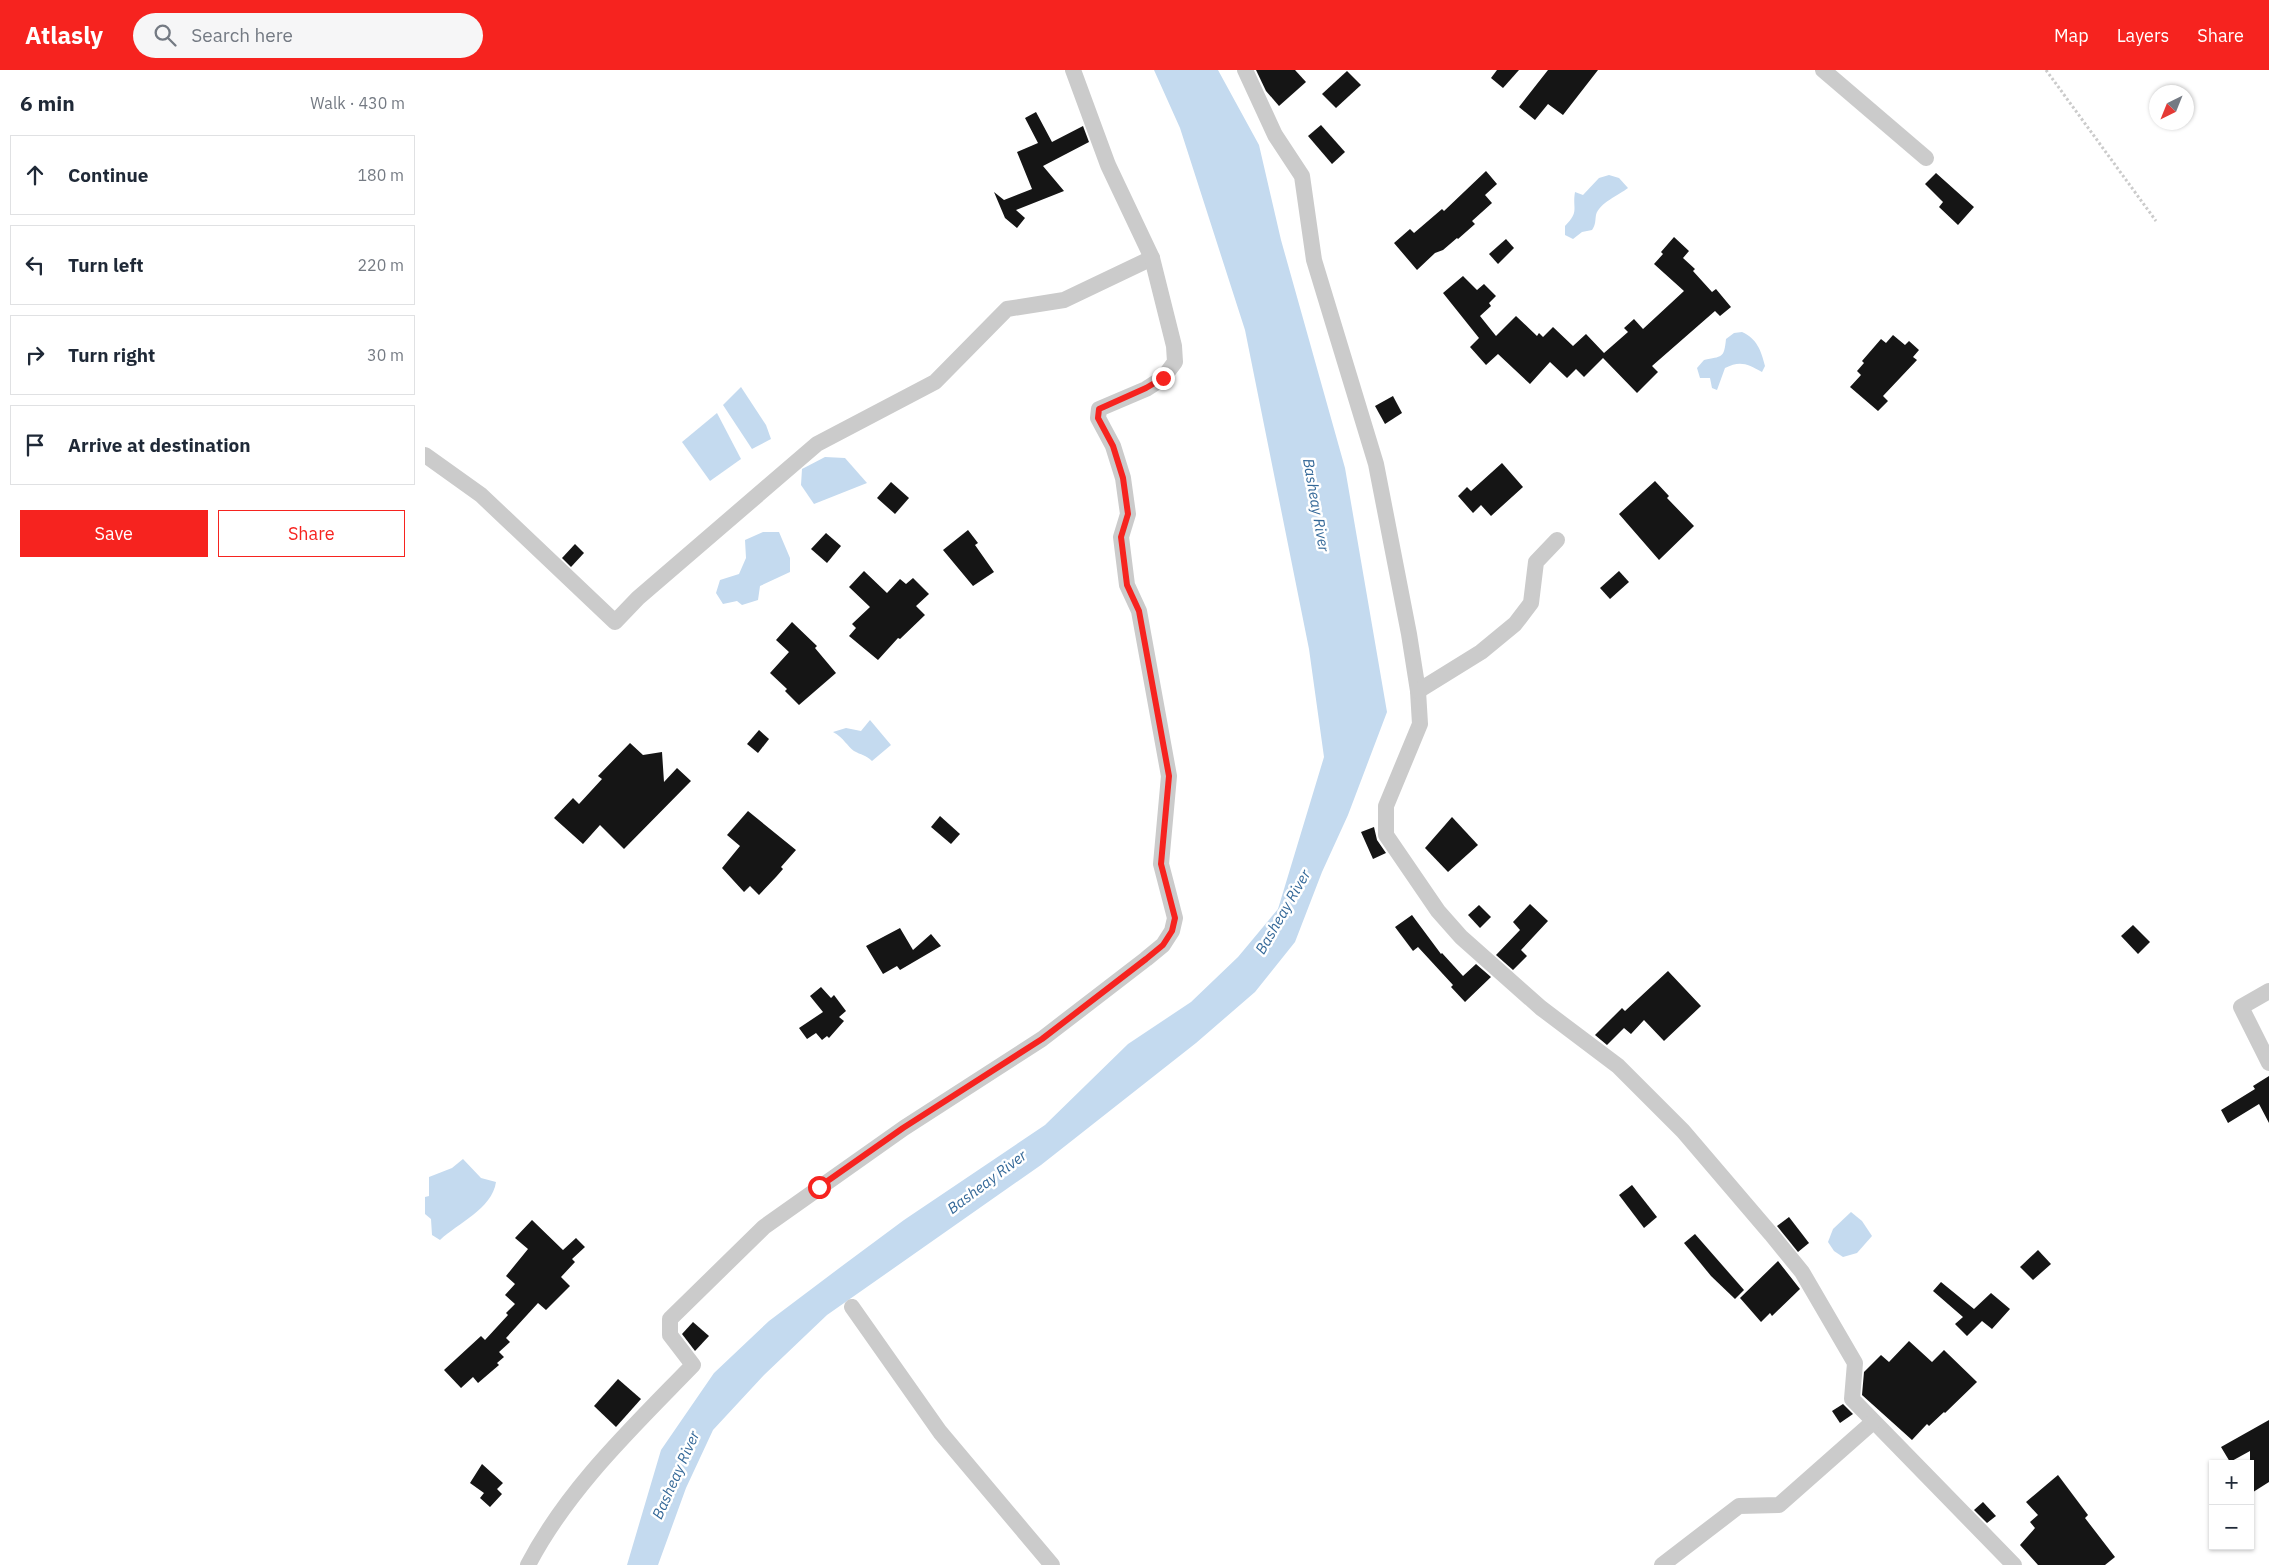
<!DOCTYPE html>
<html lang="en">
<head>
<meta charset="utf-8">
<style>
	body { margin:0; font-family:"IBM Plex Sans",sans-serif; background:#f6f6f7; color:#1f2937 }
	.controls { position:absolute; right:15px; bottom:15px; display:grid; overflow:hidden; border-radius:0px; box-shadow:0 1px 4px #0004 }
	.controls button { width:45px; height:45px; display:grid; place-items:center; padding:0; border:0; border-bottom:1px solid #e0e1e3; background:#fff; color:#1f2937; font:25px sans-serif }
	.compass { position:absolute; left:1724px; top:15px; width:45px; height:45px; border-radius:50%; background:#fff; box-shadow:0 1px 4px #0004; rotate:223deg }
	.stop { position:absolute; width:15px; height:15px; margin:-11px; border:4px solid #f6231f; border-radius:50%; background:#fff }
	.stop.end { background:#f6231f; border-color:#fff; box-shadow:0 1px 5px #0008 }
	.list { margin:0; padding:0; list-style:none }
	h2 { display:flex; justify-content:space-between; align-items:center; height:65px; margin:0; padding:0 20px; font-size:21px }
	h2 small { font-size:16px; font-weight:400; color:#747a83 }
	.list li { display:grid; grid-template-columns:32px 1fr auto; gap:15px; align-items:center; box-sizing:border-box; height:80px; margin:0 10px 10px; padding:0 10px; border:1px solid #e0e1e3; border-radius:0px }
	.list b { display:block; font-size:19px; white-space:nowrap }
	.list em { font-size:16px; font-style:normal; color:#747a83 }
	.actions { display:flex; gap:10px; padding:15px 20px }
	.actions a { flex:1; padding:11px 0; border:1px solid #f6231f; border-radius:0px; text-align:center; font-size:18px; color:#f6231f }
	.actions .main { background:#f6231f; color:#fff }
	.icon { flex:none; width:28px; height:28px; fill:none; stroke:currentColor; stroke-width:2; stroke-linecap:round; stroke-linejoin:round }
	.map { position:relative; flex:none; width:1844px; height:1495px; overflow:hidden }
	header { display:flex; align-items:center; gap:30px; box-sizing:border-box; height:70px; padding:0 25px; background:#f6231f; color:#fff }
	header strong { font-size:24px }
	nav { display:flex; gap:28px; margin-inline-start:auto; font-size:18px }
	.search { width:350px; height:45px; background:#f6f6f7; display:flex; align-items:center; gap:12px; box-sizing:border-box; padding:0 18px; border-radius:28px; color:#747a83; font-size:19px }
	main { display:flex }
	aside { flex:1; background:#fff }
	.map>svg:first-child { display:block }
</style>
</head>
<body>
<header>
<strong>Atlasly</strong>
<div class="search"><svg class="icon" aria-label="search" viewBox="0 0 24 24"><circle cx="10" cy="10" r="6"/><path d="M15 15l6 6"/></svg>Search here</div>
<nav><a>Map</a><a>Layers</a><a>Share</a></nav>
</header>
<main>
<aside>
<h2>6 min<small>Walk · 430 m</small></h2>
<ul class="list">
<li><svg class="icon" aria-label="ahead" viewBox="0 0 24 24"><path d="M12 20V5M6 11l6-6 6 6"/></svg><div><b>Continue</b></div><em>180 m</em></li>
<li><svg class="icon" aria-label="left" viewBox="0 0 24 24"><path d="M17 20v-9H6M10 6l-5 5 5 5"/></svg><div><b>Turn left</b></div><em>220 m</em></li>
<li><svg class="icon" aria-label="right" viewBox="0 0 24 24"><path d="M7 20v-9h11M14 6l5 5-5 5"/></svg><div><b>Turn right</b></div><em>30 m</em></li>
<li><svg class="icon" aria-label="arrive" viewBox="0 0 24 24"><path d="M6 21V4h12l-3 4 3 4H6"/></svg><div><b>Arrive at destination</b></div></li>
</ul>
<div class="actions"><a class="main">Save</a><a>Share</a></div>
</aside>
<div class="map">
<svg width="1844" height="1495" viewBox="0 0 1844 1495">
	<rect width="100%" height="100%" fill="#fff"/>
	<g fill="#c4daef">
		<polygon points="729,0 793,0 834,75 856,170 920,398 962,642 923,745 897,802 870,872 830,922 771,973 616,1095 402,1245 339,1305 288,1360 261,1418 233,1495 202,1495 236,1380 289,1303 344,1251 417,1196 479,1150 620,1055 703,974 766,932 813,887 853,839 899,687 884,579 820,260 755,58"/>
		<path d="M1184,105L1194,108L1203,118C1194,125 1174,133 1171,145C1170,151 1171,154 1167,160L1157,162L1148,169L1140,165V156C1155,141 1147,139 1150,122L1158,125L1174,108Z"/>
		<path d="M1317,262C1332,269 1336,280 1340,296L1337,302C1323,294 1315,290 1300,298L1292,320L1287,318L1285,308H1275L1272,298L1279,290C1297,286 1299,289 1301,269L1309,263Z"/>
		<polygon points="316,317 341,355 346,369 327,379 298,335"/>
		<polygon points="292,343 316,389 285,411 257,372"/>
		<polygon points="400,387 420,388 442,413 389,434 376,415 377,399"/>
		<polygon points="338,462 354,462 365,488 365,502 335,516 333,530 317,535 312,531 298,534 291,523 295,510 314,504 321,488 320,470"/>
		<path d="M445,650L466,675L447,691C441,685 436,685 429,681C422,676 419,668 408,662L421,658L436,661Z"/>
		<path d="M38,1089L56,1108L71,1112C67,1139 33,1153 15,1170L7,1165L6,1149L0,1144V1127L4,1126V1107L27,1098Z"/>
		<polygon points="1426,1142 1437,1151 1447,1166 1432,1183 1418,1187 1409,1181 1403,1172 1408,1159"/>
	</g>
	<g fill="#151515">
		<polygon points="831,0 870,0 881,12 854,36 841,21"/>
		<polygon points="1072,0 1094,0 1078,18 1066,8"/>
		<polygon points="1123,0 1173,0 1138,45 1123,34 1110,50 1094,37"/>
		<polygon points="922,1 936,15 911,38 897,24"/>
		<polygon points="611,42 627,72 658,56 664,72 618,96 639,121 591,140 600,148 592,158 580,148 569,122 579,130 607,119 592,82 613,73 600,48"/>
		<polygon points="896,55 920,82 907,94 883,66"/>
		<polygon points="1061,101 1072,114 1060,125 1067,133 1047,151 1050,154 1033,169 1032,168 1018,180 1010,183 992,200 969,173 985,159 989,163 1017,139 1019,141"/>
		<polygon points="1511,103 1549,137 1533,155 1514,137 1518,132 1500,114"/>
		<polygon points="1249,167 1264,181 1258,188 1270,199 1268,201 1287,222 1291,219 1306,237 1295,246 1290,241 1227,296 1233,302 1212,323 1178,288 1159,307 1151,299 1142,308 1125,292 1105,314 1073,284 1061,295 1045,277 1054,268 1018,223 1038,206 1052,220 1059,214 1071,226 1064,233 1066,236 1055,246 1071,266 1091,246 1112,266 1114,263 1118,267 1128,257 1148,276 1161,264 1179,283 1203,262 1199,258 1209,249 1218,259 1259,221 1229,194 1238,184 1236,182"/>
		<polygon points="1081,169 1089,178 1073,194 1064,184"/>
		<polygon points="1468,265 1480,275 1484,271 1494,280 1488,287 1492,290 1458,326 1463,331 1453,341 1425,317 1436,305 1432,301 1439,293 1437,291 1456,269 1461,273"/>
		<polygon points="968,326 977,343 960,354 950,336"/>
		<polygon points="1077,393 1098,417 1066,446 1056,435 1048,443 1033,426 1042,417 1046,421"/>
		<polygon points="1230,411 1244,426 1242,428 1269,456 1234,490 1194,444"/>
		<polygon points="466,412 484,428 470,444 452,428"/>
		<polygon points="543,460 553,473 550,475 569,502 548,516 518,480"/>
		<polygon points="401,463 416,476 402,493 386,479"/>
		<polygon points="150,474 159,483 146,497 137,488"/>
		<polygon points="439,501 462,523 475,509 481,514 488,508 504,524 491,536 500,545 475,569 473,568 453,590 424,566 431,558 427,554 445,537 424,517"/>
		<polygon points="1194,501 1204,512 1185,529 1175,518"/>
		<polygon points="367,552 392,576 390,578 411,603 374,635 360,621 362,619 345,603 364,582 351,570"/>
		<polygon points="334,660 344,669 333,683 322,674"/>
		<polygon points="205,673 218,685 237,682 239,712 252,698 266,711 199,779 175,755 158,774 129,748 148,728 154,734 177,709 173,706"/>
		<polygon points="323,741 371,780 356,797 358,799 351,807 334,825 325,816 319,822 297,798 315,776 302,765"/>
		<polygon points="515,746 535,764 526,774 506,757"/>
		<polygon points="1027,747 1053,775 1023,802 1000,778"/>
		<polygon points="949,757 952,770 961,783 948,789 936,762"/>
		<polygon points="1105,834 1123,851 1096,880 1102,886 1088,900 1071,885 1095,860 1088,852"/>
		<polygon points="1054,835 1066,847 1055,858 1043,845"/>
		<polygon points="987,845 1016,884 1017,883 1038,906 1051,894 1066,907 1040,932 1026,917 1028,915 993,877 988,881 970,857"/>
		<polygon points="1708,855 1725,872 1713,884 1696,866"/>
		<polygon points="475,858 488,880 506,864 516,876 475,900 472,896 458,904 441,876"/>
		<polygon points="1243,901 1276,936 1239,971 1219,950 1206,964 1199,958 1182,975 1170,965 1197,938 1200,941"/>
		<polygon points="396,917 406,928 409,925 421,941 414,947 419,951 404,968 402,966 397,970 391,963 382,969 374,958 398,942 385,926"/>
		<polygon points="1844,1006 1844,1053 1834,1034 1803,1053 1796,1040 1830,1019 1828,1016"/>
		<polygon points="1207,1115 1232,1147 1219,1158 1194,1125"/>
		<polygon points="1364,1147 1384,1173 1373,1182 1352,1156"/>
		<polygon points="107,1150 138,1180 151,1168 160,1177 147,1189 150,1192 136,1207 145,1216 121,1240 113,1233 81,1268 85,1272 74,1282 79,1287 72,1293 74,1295 53,1313 48,1307 36,1318 19,1300 56,1266 60,1270 83,1245 81,1243 90,1234 80,1225 90,1214 81,1206 103,1179 90,1168"/>
		<polygon points="1270,1164 1319,1220 1310,1229 1286,1206 1259,1173"/>
		<polygon points="1613,1180 1626,1194 1608,1210 1595,1197"/>
		<polygon points="1353,1191 1375,1219 1347,1246 1345,1243 1336,1252 1315,1228"/>
		<polygon points="1516,1212 1549,1239 1566,1223 1585,1239 1567,1259 1557,1251 1542,1266 1530,1254 1538,1247 1508,1221"/>
		<polygon points="268,1252 284,1266 270,1281 257,1264"/>
		<polygon points="1484,1271 1507,1292 1519,1280 1552,1312 1520,1343 1519,1342 1504,1356 1502,1354 1487,1370 1437,1325 1439,1302 1456,1285 1464,1292"/>
		<polygon points="193,1309 216,1329 191,1357 169,1336"/>
		<polygon points="1418,1334 1428,1344 1415,1353 1407,1341"/>
		<polygon points="1844,1350 1844,1412 1825,1424 1825,1381 1805,1392 1796,1377"/>
		<polygon points="57,1394 78,1413 72,1419 77,1424 65,1437 55,1428 59,1423 45,1413"/>
		<polygon points="1633,1405 1663,1445 1660,1448 1690,1487 1680,1495 1613,1495 1595,1475 1610,1458 1605,1452 1613,1445 1601,1432"/>
		<polygon points="1558,1432 1571,1446 1562,1453 1549,1440"/>
	</g>
	<g fill="none" stroke-linecap="round" stroke-linejoin="round">
		<polyline stroke="#cbcbcb" stroke-width="3" stroke-dasharray="2.5 2.5" stroke-linecap="butt" points="1621,0 1731,151"/>
		<g stroke="#cbcbcb" stroke-width="16">
			<polyline points="820,0 850,65 877,106 889,190 951,394 984,564 993,621 995,654 961,736 961,765 1013,841 1036,867 1116,938 1193,996 1258,1061 1346,1164 1377,1202 1430,1293 1427,1329 1589,1495"/>
			<polyline points="1398,0 1501,88"/>
			<polyline points="0,385 56,425 190,552 213,528 392,374 510,312 582,239 639,230 727,188"/>
			<polyline points="993,621 1056,582 1090,554 1106,533 1111,492 1132,470"/>
			<polyline points="1844,921 1816,937 1844,993"/>
			<polyline points="427,1237 515,1362 627,1495"/>
			<path d="M103,1495C143,1418 209,1356 268,1295L245,1265V1249L339,1157L479,1058L617,969L721,889L738,875L747,861L750,848L736,794L744,706L714,541L702,515L696,467L703,444L698,408L688,376L673,348L674,339L721,319L738,308L750,292L749,276L727,188L683,95L648,0"/>
			<polyline points="1237,1495 1314,1436 1354,1435 1448,1352"/>
		</g>
	</g>
	<g fill="none" stroke-linecap="round" stroke-linejoin="round">
		<polyline stroke="#f6231f" stroke-width="6" points="394,1117 478,1058 617,969 721,889 738,875 747,861 750,848 736,794 744,706 714,541 702,515 696,467 703,444 698,408 688,376 673,348 674,339 721,318 738,308"/>
	</g>
	<g text-anchor="middle" stroke-width="5" stroke-linejoin="round" paint-order="stroke">
		<g font-size="15" font-style="italic" fill="#346898" stroke="#fff">
			<text transform="translate(891 435) rotate(80)" y="5">Basheay River</text>
			<text transform="translate(858 842) rotate(-60)" y="5">Basheay River</text>
			<text transform="translate(562 1112) rotate(-37)" y="5">Basheay River</text>
			<text transform="translate(251 1405) rotate(-66)" y="5">Basheay River</text>
		</g>
	</g>
</svg>
<div class="controls">
<button>+</button>
<button>−</button>
</div>
<svg class="compass" viewBox="-18 -18 36 36"><path d="M0-13l5 13h-10z" fill="#e53935"/><path d="M0 13l5-13h-10z" fill="#747a83"/></svg>
<div class="stop" style="left:394px;top:1117px"></div>
<div class="stop end" style="left:738px;top:308px"></div>
</div>
</main>
</body>
</html>
